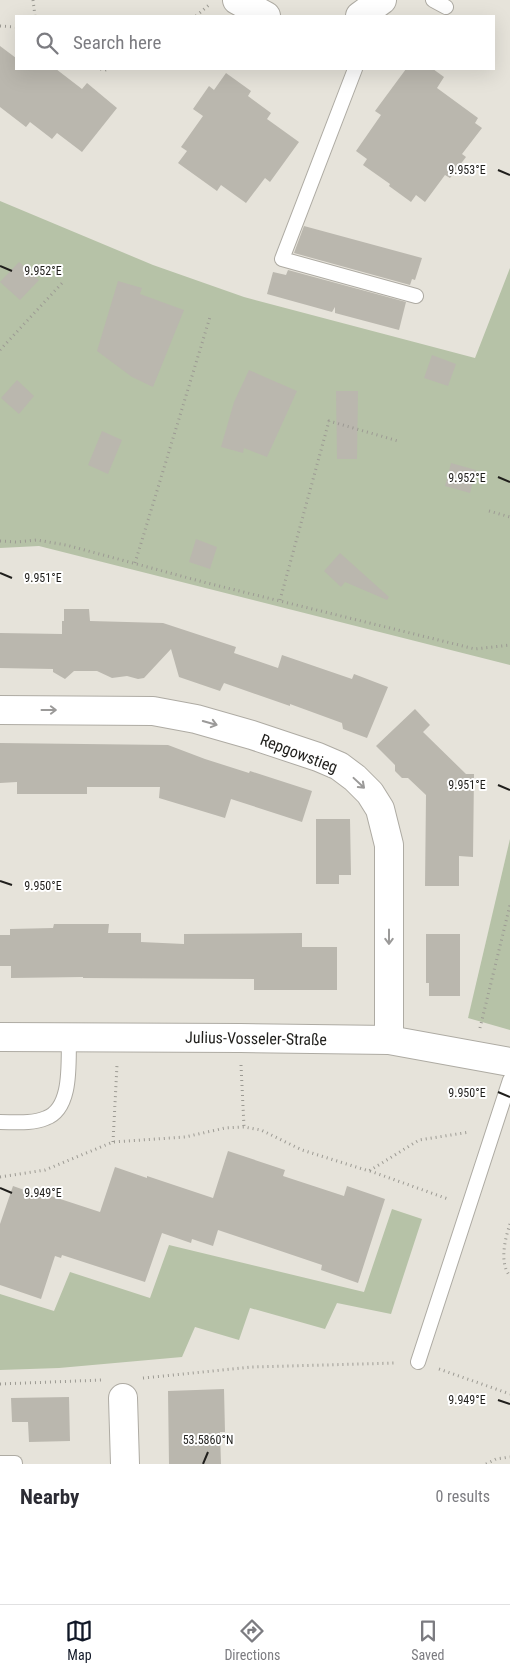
<!DOCTYPE html>
<html lang="en">
<head>
<meta charset="utf-8">
<style>
	body { margin:0; font-family:"Roboto Condensed",sans-serif; background:#f7f7f7; color:#2b2b33 }
	.list { margin:0; padding:0; list-style:none }
	h2 { display:flex; justify-content:space-between; align-items:center; height:65px; margin:0; padding:0 20px; font-size:21px }
	h2 small { font-size:16px; font-weight:400; color:#7c7c81 }
	.icon { flex:none; width:28px; height:28px; fill:none; stroke:currentColor; stroke-width:2; stroke-linecap:round; stroke-linejoin:round }
	.map { position:relative; flex:none; width:510px; height:1464px; overflow:hidden }
	.search { position:absolute; background:#fff; box-shadow:0 5px 20px #0002; left:15px; right:15px; top:15px; height:55px; display:flex; align-items:center; gap:12px; box-sizing:border-box; padding:0 18px; border-radius:0px; color:#7c7c81; font-size:19px }
	.sheet { height:140px; background:#fff }
	nav { display:flex; justify-content:space-around; align-items:center; box-sizing:border-box; height:70px; border-top:1px solid #e1e1e2; background:#fff; font-size:14px; color:#7c7c81 }
	nav a { display:grid; justify-items:center; gap:2px }
	nav .on { color:#111827 }
	.map>svg:first-child { display:block }
</style>
</head>
<body>
<div class="map">
<svg width="510" height="1464" viewBox="0 0 510 1464">
	<rect width="100%" height="100%" fill="#e6e3da"/>
	<g fill="#b6c2a7">
		<polygon points="0,201 153,265 244,297 475,358 510,268 510,665 39,546 0,548"/>
		<polygon points="510,839 510,1030 468,1018"/>
		<polygon points="392,1209 422,1219 391,1314 337,1303 325,1329 250,1308 239,1340 195,1327 182,1357 59,1368 0,1370 0,1294 54,1311 70,1272 150,1298 169,1245 364,1292"/>
	</g>
	<g fill="#bab7ae">
		<polygon points="0,46 16,58 16,69 56,69 82,89 87,83 117,108 82,152 57,133 52,139 30,122 26,127 0,107"/>
		<polygon points="406,69 433,69 444,77 437,88 478,118 475,123 482,128 462,154 466,157 450,178 445,175 425,202 416,195 411,202 389,186 390,184 363,165 367,159 356,151 381,115 375,111"/>
		<polygon points="226,73 251,91 248,96 271,113 267,119 299,142 270,182 265,178 246,203 221,185 217,191 178,163 187,151 181,147 203,116 193,109 209,86 214,90"/>
		<polygon points="304,226 422,258 415,280 412,279 410,285 294,253"/>
		<polygon points="19,262 39,280 20,300 0,282"/>
		<polygon points="288,270 406,302 399,330 335,313 335,307 332,312 267,294 273,272 286,275"/>
		<polygon points="118,281 142,288 140,294 184,310 153,387 132,377 97,351"/>
		<polygon points="432,355 456,364 448,386 424,378"/>
		<polygon points="249,370 297,391 267,457 244,448 243,453 221,447 234,402"/>
		<polygon points="17,380 34,396 19,414 1,398"/>
		<polygon points="336,391 358,391 357,459 337,459"/>
		<polygon points="102,431 122,440 108,474 88,465"/>
		<polygon points="451,463 476,470 470,493 445,486"/>
		<polygon points="196,539 217,547 210,569 189,562"/>
		<polygon points="340,553 389,597 387,600 345,582 341,587 324,571"/>
		<polygon points="64,609 89,609 90,621 163,623 236,647 234,653 278,668 282,655 352,679 354,674 388,687 367,738 343,729 342,723 290,704 290,706 224,683 220,691 179,677 171,649 144,678 138,679 127,676 112,678 97,671 74,671 65,679 53,672 53,669 0,668 0,633 62,634 62,621 64,621"/>
		<polygon points="415,709 430,725 423,732 466,774 474,774 473,857 459,856 459,886 425,886 426,795 408,778 402,778 395,771 395,765 376,746"/>
		<polygon points="0,743 168,745 205,759 249,773 250,771 312,791 302,822 231,799 225,818 159,798 160,787 87,787 87,794 17,794 17,782 0,783"/>
		<polygon points="316,819 350,819 351,875 339,875 339,884 316,884"/>
		<polygon points="54,924 109,924 108,933 141,933 141,942 184,944 184,934 302,933 302,947 337,947 337,990 254,990 254,979 83,978 83,977 11,978 11,966 0,966 0,935 10,935 10,929 53,928"/>
		<polygon points="426,934 460,934 460,996 429,996 429,983 426,983"/>
		<polygon points="228,1151 285,1170 283,1176 344,1196 347,1186 385,1199 358,1283 321,1270 322,1265 218,1230 213,1246 192,1239 191,1243 162,1233 145,1282 62,1255 61,1258 55,1256 41,1299 0,1285 0,1224 13,1186 44,1197 45,1194 100,1212 115,1167 147,1178 147,1176 213,1198"/>
		<polygon points="224,1389 225,1432 220,1432 221,1464 169,1464 168,1391"/>
		<polygon points="69,1397 70,1441 29,1442 28,1422 12,1422 11,1398"/>
	</g>
	<g fill="none" stroke-linecap="round" stroke-linejoin="round">
		<defs>
			<g id="service">
				<polyline points="433,0 446,7"/>
				<polyline points="355,69 282,259 416,296"/>
				<path d="M0,1122C15,1122 32,1124 46,1118C73,1108 68,1061 69,1037"/>
				<polyline points="418,1362 510,1080"/>
				<polyline points="0,1463 15,1463"/>
			</g>
			<g id="minor">
				<polyline points="237,0 266,16"/>
				<polyline points="360,16 382,0"/>
				<polyline points="0,710 153,711 196,719 252,735 318,757 339,766 355,778 370,793 380,809 389,845 389,1040"/>
				<polyline points="0,1037 240,1038 389,1040 510,1062"/>
				<polyline points="123,1398 125,1464"/>
			</g>
		</defs>
		<use href="#service" stroke="#aeaba3" stroke-width="16"/>
		<use href="#minor" stroke="#aeaba3" stroke-width="30"/>
		<g stroke="#9c9a93" stroke-width="3" stroke-dasharray="1 4" stroke-linecap="butt">
			<polyline points="33,0 35,16"/>
			<polyline points="196,16 210,4"/>
			<polyline points="0,26 16,27"/>
			<polyline points="101,69 103,71 108,69"/>
			<polyline points="0,350 64,281"/>
			<polyline points="489,511 510,517"/>
			<polyline points="0,541 17,542 37,540 66,545 207,583 475,649 510,645"/>
			<polyline points="135,563 210,317"/>
			<polyline points="280,600 329,421 398,441"/>
			<polyline points="480,1028 510,905"/>
			<polyline points="241,1065 244,1127"/>
			<polyline points="113,1142 117,1065"/>
			<polyline points="370,1171 448,1199"/>
			<polyline points="0,1177 45,1170 113,1142 185,1137 225,1128 244,1127 261,1130 302,1150 369,1171 419,1140 470,1132"/>
			<path d="M510,1224C505,1239 499,1263 510,1276"/>
			<polyline points="439,1369 510,1394"/>
			<polyline points="143,1378 252,1367 396,1363"/>
			<polyline points="0,1384 102,1380"/>
			<polyline points="486,1464 496,1459 510,1457"/>
		</g>
		<use href="#service" stroke="#fff" stroke-width="14"/>
		<use href="#minor" stroke="#fff" stroke-width="28"/>
	</g>
	<defs><path id="oneway-shaft" d="M-6 0H5M1.5-3L5.5 0L1.5 3" fill="none" stroke-width="1.6" stroke-linecap="round" stroke-linejoin="round" transform="scale(1.25)"/></defs>
	<g stroke="#9b9a99">
		<use href="#oneway-shaft" transform="translate(49 710)"/>
		<use href="#oneway-shaft" transform="translate(210 723) rotate(16)"/>
		<use href="#oneway-shaft" transform="translate(359 783) rotate(43)"/>
		<use href="#oneway-shaft" transform="translate(389 937) rotate(90)"/>
	</g>
	<path fill="none" stroke="#201f1c" stroke-width="2" d="M498,170L510,175M0,266L12,271M498,477L510,482M0,573L12,578M498,785L510,790M0,881L12,885M498,1092L510,1097M0,1188L12,1193M498,1400L510,1404M203,1464L208,1452"/>
	<g text-anchor="middle" stroke-width="4" stroke-linejoin="round" paint-order="stroke">
		<g font-size="16" fill="#201f1c" stroke="#fff">
			<text transform="translate(299 753) rotate(21)" y="6">Repgowstieg</text>
			<text transform="translate(256 1038) rotate(1)" y="6">Julius-Vosseler-Straße</text>
		</g>
	</g>
	<g font-size="12" text-anchor="middle" fill="#201f1c" stroke="#fff" stroke-width="4" stroke-linejoin="round" paint-order="stroke">
		<text x="467" y="174">9.953°E</text>
		<text x="43" y="275">9.952°E</text>
		<text x="467" y="482">9.952°E</text>
		<text x="43" y="582">9.951°E</text>
		<text x="467" y="789">9.951°E</text>
		<text x="43" y="890">9.950°E</text>
		<text x="467" y="1097">9.950°E</text>
		<text x="43" y="1197">9.949°E</text>
		<text x="467" y="1404">9.949°E</text>
		<text x="208" y="1444">53.5860°N</text>
	</g>
</svg>
<div class="search"><svg class="icon" aria-label="search" viewBox="0 0 24 24"><circle cx="10" cy="10" r="6"/><path d="M15 15l6 6"/></svg>Search here</div>
</div>
<section class="sheet">
<h2>Nearby<small>0 results</small></h2>
<ul class="list">
</ul>
</section>
<nav>
<a class="on"><svg class="icon" aria-label="map" viewBox="0 0 24 24"><path d="M3 6l6-2 6 2 6-2v14l-6 2-6-2-6 2zM9 4v14M15 6v14"/></svg>Map</a>
<a><svg class="icon" aria-label="directions" viewBox="0 0 24 24"><path d="M12 3l9 9-9 9-9-9zM9 14v-3h6M13 9l2 2-2 2"/></svg>Directions</a>
<a><svg class="icon" aria-label="saved" viewBox="0 0 24 24"><path d="M7 4h10v16l-5-4-5 4z"/></svg>Saved</a>
</nav>
</body>
</html>
